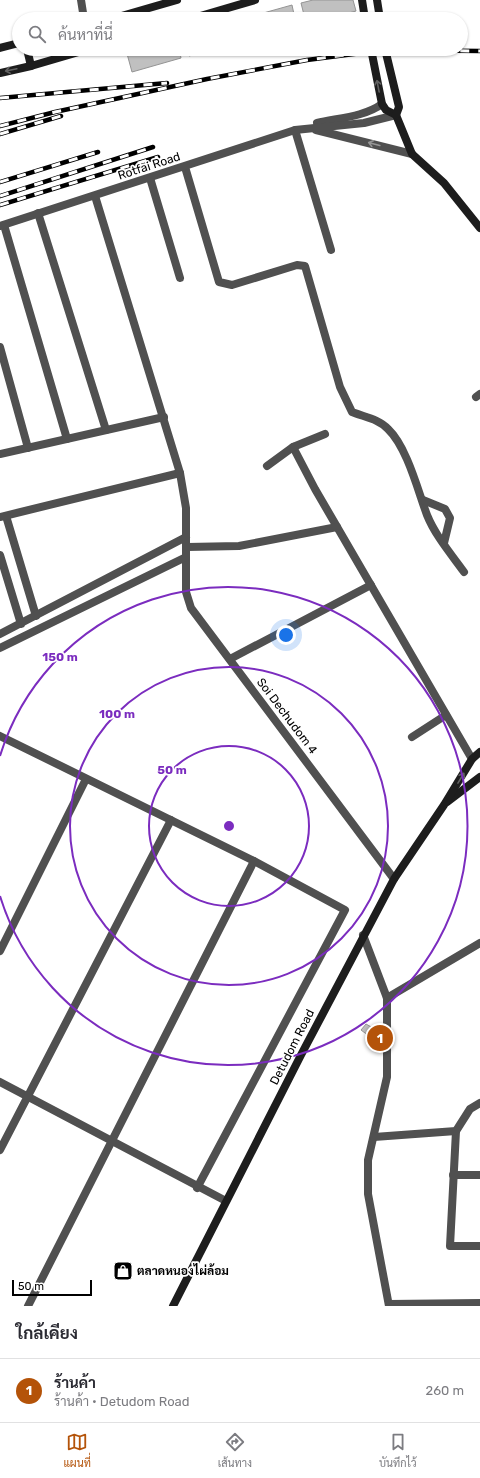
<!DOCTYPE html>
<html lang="th">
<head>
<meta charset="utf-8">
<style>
	body { margin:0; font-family:Rubik,Sarabun,sans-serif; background:#f2f2f3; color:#2b2b33 }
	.scale { position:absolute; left:12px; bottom:10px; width:80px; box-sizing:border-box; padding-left:4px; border:2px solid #000; border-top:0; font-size:11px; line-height:14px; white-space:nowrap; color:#000; -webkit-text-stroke:3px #fff; paint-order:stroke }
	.you { position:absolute; left:286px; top:635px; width:14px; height:14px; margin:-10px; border:3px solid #fff; border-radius:50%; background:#1a73e8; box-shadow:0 0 0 6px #1a73e833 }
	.badge { display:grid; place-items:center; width:26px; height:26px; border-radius:50%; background:#b45309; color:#fff; font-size:13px; font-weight:700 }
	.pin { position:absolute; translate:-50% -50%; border:2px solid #fff; box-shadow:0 1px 4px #0006 }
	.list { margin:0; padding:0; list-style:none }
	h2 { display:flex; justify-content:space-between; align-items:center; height:52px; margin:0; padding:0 16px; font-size:17px }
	h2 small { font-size:13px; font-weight:400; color:#7c7c81 }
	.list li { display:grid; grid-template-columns:26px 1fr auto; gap:12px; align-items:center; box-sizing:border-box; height:64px; padding:0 16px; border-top:1px solid #e1e1e2 }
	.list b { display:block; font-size:15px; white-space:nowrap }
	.list p { margin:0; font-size:13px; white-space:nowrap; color:#7c7c81 }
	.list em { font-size:13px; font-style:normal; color:#7c7c81 }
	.icon { flex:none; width:22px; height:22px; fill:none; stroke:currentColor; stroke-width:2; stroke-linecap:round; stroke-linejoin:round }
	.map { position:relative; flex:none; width:480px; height:1306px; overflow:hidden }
	.search { position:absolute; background:#fff; box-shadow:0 1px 3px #0004; left:12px; right:12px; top:12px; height:44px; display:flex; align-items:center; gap:10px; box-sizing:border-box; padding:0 14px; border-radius:22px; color:#7c7c81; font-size:15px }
	.sheet { height:116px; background:#fff }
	nav { display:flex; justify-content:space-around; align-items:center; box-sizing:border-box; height:56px; border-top:1px solid #e1e1e2; background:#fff; font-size:11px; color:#7c7c81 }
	nav a { display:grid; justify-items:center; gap:2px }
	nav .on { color:#b45309 }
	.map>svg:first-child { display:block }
</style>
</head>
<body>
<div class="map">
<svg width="480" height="1306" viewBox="0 0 480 1306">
	<rect width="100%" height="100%" fill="#fff"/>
	<g fill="#c0c0c0" stroke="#949494">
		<polygon points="313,0 353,0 356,11 327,19 305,19 301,3"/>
		<polygon points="292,5 295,19 242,19"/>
		<polygon points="131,49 179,49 181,58 132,72 126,50"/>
		<polygon points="187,49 215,49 189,56"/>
		<polygon points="366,1024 387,1036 381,1045 361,1030"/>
	</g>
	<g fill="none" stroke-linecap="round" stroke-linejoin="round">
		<g stroke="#505050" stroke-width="8">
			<polyline points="81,0 84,19"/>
			<path d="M317,123C338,118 364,117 382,104"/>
			<polyline points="295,130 331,250"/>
			<polyline points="316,130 412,154"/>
			<path d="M185,167L219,282L232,285L297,265L305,266L340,387L352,412C364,417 379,419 388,429C407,447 418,491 427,515C435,535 451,554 464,572"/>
			<polyline points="150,178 180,278"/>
			<polyline points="38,213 106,430"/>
			<polyline points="4,225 67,439"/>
			<polyline points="0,226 295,130 364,123 396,115"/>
			<polyline points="0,347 28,448"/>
			<polyline points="476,397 480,394"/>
			<polyline points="293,447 315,489 472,759"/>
			<polyline points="0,454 164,417"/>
			<polyline points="267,466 293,447 325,434"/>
			<polyline points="423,500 445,509 450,518 444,543"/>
			<polyline points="6,516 36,616"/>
			<polyline points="0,517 180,473"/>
			<polyline points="187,547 239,546 337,527"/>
			<polyline points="0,555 21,624"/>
			<polyline points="186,557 186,592 191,608 394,879"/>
			<polyline points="0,634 186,537"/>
			<polyline points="0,648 186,557 186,508 180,473 95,196"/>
			<polyline points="230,659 371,585"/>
			<polyline points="0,736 254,861 345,910 197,1188"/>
			<polyline points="412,737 446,715"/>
			<polyline points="363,935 387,998 387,1077 368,1160 368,1194 389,1306"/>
			<polyline points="0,951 86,779"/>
			<polyline points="387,998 480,943"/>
			<polyline points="0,1082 226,1201"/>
			<polyline points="456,1131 450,1246 480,1246"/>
			<polyline points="374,1137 456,1131 470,1109 480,1103"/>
			<polyline points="0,1150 171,820"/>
			<polyline points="453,1175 480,1175"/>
			<polyline points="389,1304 480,1303"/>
			<polyline points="28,1306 254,861"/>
		</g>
		<g stroke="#1d1d1d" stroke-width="8">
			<polyline points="362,0 365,19"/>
			<polyline points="377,0 380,19"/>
			<polyline points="111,19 177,0"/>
			<polyline points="190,19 255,0"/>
			<polyline points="0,48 19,43"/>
			<polyline points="27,49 31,66"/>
			<polyline points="371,49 382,104 386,110 396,115 412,154 444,183 480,228"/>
			<polyline points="385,49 399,107 396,115"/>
			<polyline points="0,73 31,66 89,49"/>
			<polyline points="447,802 480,777"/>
			<polyline points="173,1306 301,1055 394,879 444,805 472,759 480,752"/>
		</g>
		<defs>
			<g id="rail">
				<polyline points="0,98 167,83"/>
				<polyline points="0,126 55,112 207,79 307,60 385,50 480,51"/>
				<polyline points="0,134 61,116"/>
				<polyline points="0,182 98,152"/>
				<polyline points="0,196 153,147"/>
				<polyline points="0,205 158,157"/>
			</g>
		</defs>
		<use href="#rail" stroke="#000" stroke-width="4.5"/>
		<use href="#rail" stroke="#fff" stroke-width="3" stroke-dasharray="9" stroke-linecap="butt"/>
	</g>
	<defs><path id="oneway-shaft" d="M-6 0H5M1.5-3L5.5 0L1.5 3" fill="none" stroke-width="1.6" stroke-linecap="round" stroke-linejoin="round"/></defs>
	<g stroke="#616161">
		<use href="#oneway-shaft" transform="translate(11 70) rotate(168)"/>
		<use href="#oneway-shaft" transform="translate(378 86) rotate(-101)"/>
		<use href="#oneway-shaft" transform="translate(461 778) rotate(-59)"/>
	</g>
	<use stroke="#969696" href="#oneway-shaft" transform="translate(374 144) rotate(-165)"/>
	<g fill="none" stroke="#7b2cbf" stroke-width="2">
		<circle cx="229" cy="826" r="80"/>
		<circle cx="229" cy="826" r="159"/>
		<path d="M0 756A239 239 0 1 1 0 896"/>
	</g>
	<defs>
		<symbol id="shop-square" viewBox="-11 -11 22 22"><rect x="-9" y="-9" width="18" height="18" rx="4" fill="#000" stroke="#fff"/><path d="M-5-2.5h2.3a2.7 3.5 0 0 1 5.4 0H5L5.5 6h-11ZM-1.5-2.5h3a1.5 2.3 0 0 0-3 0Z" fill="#fff"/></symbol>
	</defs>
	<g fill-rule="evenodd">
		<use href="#shop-square" x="112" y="1260" width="22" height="22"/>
	</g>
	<g text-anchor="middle" stroke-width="3.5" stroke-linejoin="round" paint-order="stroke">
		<g font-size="12" fill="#000" stroke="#fff">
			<text transform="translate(149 166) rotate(-18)" y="4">Rotfai Road</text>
			<text transform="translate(287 716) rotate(53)" y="4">Soi Dechudom 4</text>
			<text transform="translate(292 1047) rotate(-63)" y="4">Detudom Road</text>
		</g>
		<g font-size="12" font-weight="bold" fill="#000" stroke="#fff" text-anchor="start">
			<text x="137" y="1275">ตลาดหนองไผ่ล้อม</text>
		</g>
	</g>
	<circle cx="229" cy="826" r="6" fill="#7b2cbf" stroke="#fff" stroke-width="2"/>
	<g font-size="12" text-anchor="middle" font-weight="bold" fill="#7b2cbf" stroke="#fff" stroke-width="3.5" stroke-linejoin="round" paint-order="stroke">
		<text x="60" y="661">150 m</text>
		<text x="117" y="718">100 m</text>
		<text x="172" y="774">50 m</text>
	</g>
</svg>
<div class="scale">50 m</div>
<div class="you"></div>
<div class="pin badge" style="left:380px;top:1038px">1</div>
<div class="search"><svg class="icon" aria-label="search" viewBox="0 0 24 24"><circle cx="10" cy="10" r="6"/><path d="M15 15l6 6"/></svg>ค้นหาที่นี่</div>
</div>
<section class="sheet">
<h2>ใกล้เคียง<small></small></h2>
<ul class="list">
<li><span class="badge">1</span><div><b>ร้านค้า</b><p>ร้านค้า · Detudom Road</p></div><em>260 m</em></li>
</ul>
</section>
<nav>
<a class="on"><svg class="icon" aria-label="map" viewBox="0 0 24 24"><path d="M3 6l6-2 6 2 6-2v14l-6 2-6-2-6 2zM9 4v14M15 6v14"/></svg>แผนที่</a>
<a><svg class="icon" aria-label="directions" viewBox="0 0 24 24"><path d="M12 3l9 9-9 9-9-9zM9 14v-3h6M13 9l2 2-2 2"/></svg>เส้นทาง</a>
<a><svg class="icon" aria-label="saved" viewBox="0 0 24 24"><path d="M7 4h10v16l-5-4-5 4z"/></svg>บันทึกไว้</a>
</nav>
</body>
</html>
